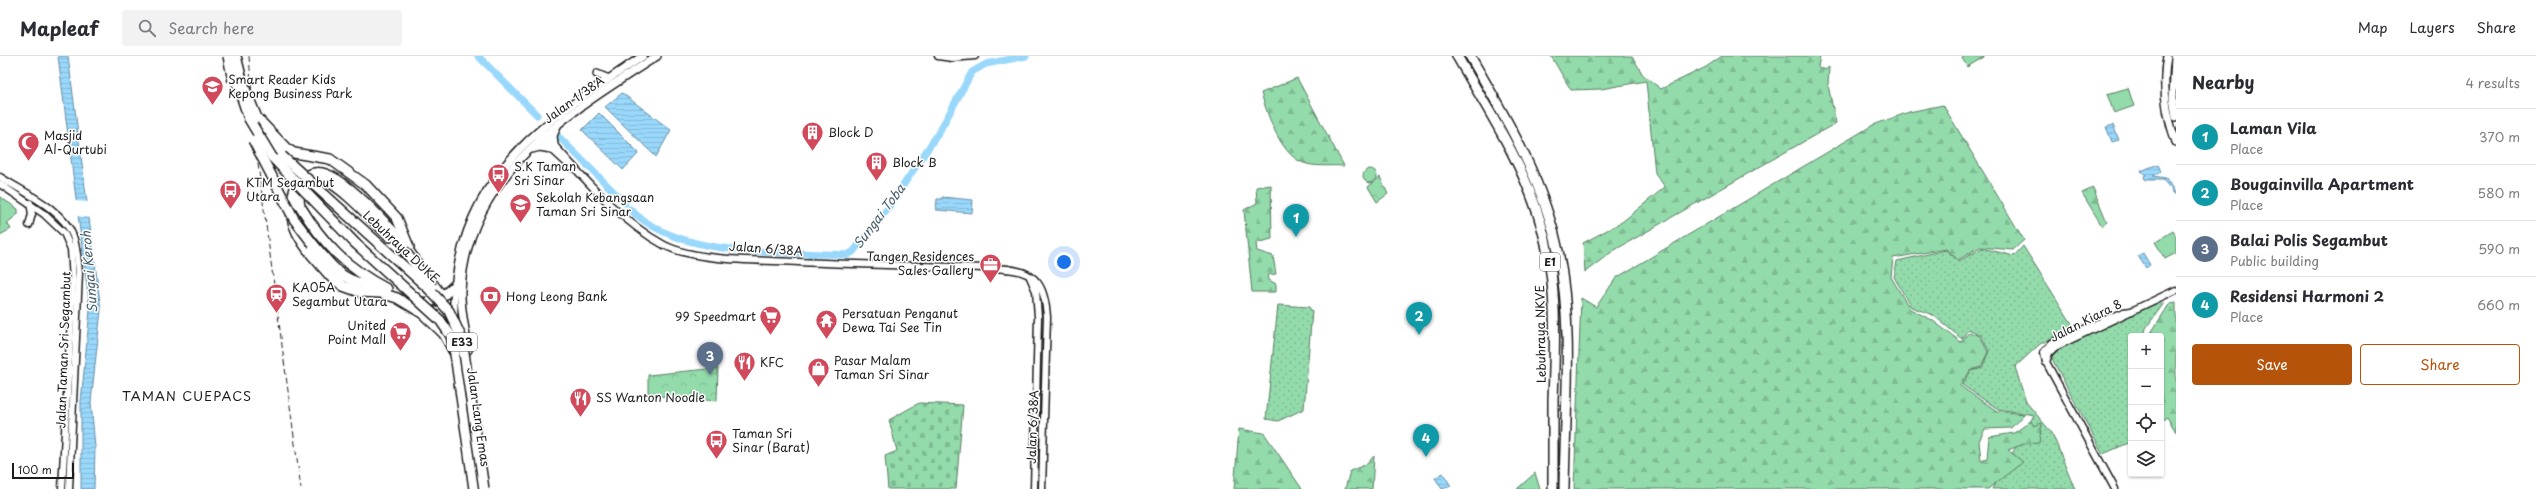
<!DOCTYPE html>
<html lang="en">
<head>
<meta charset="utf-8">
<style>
	body { margin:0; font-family:"Playpen Sans",sans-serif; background:#f2f2f3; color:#2b2b33 }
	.controls { position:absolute; right:12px; bottom:12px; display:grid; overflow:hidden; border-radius:4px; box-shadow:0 1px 3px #0004 }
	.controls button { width:36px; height:36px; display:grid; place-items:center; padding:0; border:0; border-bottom:1px solid #e1e1e2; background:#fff; color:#2b2b33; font:20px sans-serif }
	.scale { position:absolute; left:12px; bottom:10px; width:62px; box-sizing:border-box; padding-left:4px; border:2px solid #1c1c1c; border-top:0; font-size:11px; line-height:14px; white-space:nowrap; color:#1c1c1c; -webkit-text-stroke:3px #fff; paint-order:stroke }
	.you { position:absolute; left:1064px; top:206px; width:14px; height:14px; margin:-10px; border:3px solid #fff; border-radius:50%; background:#1a73e8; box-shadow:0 0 0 6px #1a73e833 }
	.badge { display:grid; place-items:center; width:26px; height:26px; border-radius:50%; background:#b45309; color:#fff; font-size:13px; font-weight:700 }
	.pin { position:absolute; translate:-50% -33px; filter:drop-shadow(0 1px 2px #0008) }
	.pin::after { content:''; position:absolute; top:21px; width:14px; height:12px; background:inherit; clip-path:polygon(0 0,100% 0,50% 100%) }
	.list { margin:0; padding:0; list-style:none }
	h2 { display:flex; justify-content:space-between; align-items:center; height:52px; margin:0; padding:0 16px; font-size:17px }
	h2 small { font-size:13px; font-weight:400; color:#7c7c81 }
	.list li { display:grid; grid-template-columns:26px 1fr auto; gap:12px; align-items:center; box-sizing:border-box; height:56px; padding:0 16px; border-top:1px solid #e1e1e2 }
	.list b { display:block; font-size:15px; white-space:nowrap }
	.list p { margin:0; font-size:13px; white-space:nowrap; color:#7c7c81 }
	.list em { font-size:13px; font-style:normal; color:#7c7c81 }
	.actions { display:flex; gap:8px; padding:12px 16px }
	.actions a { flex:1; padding:9px 0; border:1px solid #b45309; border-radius:4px; text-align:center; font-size:14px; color:#b45309 }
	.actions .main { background:#b45309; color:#fff }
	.icon { flex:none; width:22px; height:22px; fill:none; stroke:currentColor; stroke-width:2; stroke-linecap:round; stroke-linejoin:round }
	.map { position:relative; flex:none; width:2176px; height:433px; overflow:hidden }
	header { display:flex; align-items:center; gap:24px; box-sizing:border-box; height:56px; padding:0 20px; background:#fff; border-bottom:1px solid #e1e1e2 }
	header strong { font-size:19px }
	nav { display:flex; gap:22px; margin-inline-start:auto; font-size:14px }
	.search { width:280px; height:36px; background:#f2f2f3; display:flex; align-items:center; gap:10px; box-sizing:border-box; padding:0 14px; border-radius:4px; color:#7c7c81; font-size:15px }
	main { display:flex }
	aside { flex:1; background:#fff }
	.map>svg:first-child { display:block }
</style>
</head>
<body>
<header>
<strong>Mapleaf</strong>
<div class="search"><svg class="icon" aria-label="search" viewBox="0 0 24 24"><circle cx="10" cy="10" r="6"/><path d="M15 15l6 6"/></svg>Search here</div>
<nav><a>Map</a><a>Layers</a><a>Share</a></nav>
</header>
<main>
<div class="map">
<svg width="2176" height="433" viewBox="0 0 2176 433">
	<defs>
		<pattern id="grass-dots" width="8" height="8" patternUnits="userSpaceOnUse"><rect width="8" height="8" fill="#93dbaa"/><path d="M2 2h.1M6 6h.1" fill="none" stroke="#7ebb92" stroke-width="1.8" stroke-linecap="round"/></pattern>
		<pattern id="forest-firs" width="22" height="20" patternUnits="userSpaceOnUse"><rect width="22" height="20" fill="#93dbaa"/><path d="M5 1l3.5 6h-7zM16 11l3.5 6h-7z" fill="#7ebb92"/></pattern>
		<pattern id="cemetery-stones" width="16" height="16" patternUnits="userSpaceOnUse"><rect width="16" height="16" fill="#93dbaa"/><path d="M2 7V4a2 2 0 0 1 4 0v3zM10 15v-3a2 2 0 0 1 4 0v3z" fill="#7ebb92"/></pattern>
		<pattern id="park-crowns" width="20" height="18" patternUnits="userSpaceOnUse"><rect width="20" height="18" fill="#93dbaa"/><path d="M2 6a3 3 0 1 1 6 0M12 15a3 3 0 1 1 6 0" fill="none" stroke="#7ebb92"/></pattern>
		<pattern id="water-rules" width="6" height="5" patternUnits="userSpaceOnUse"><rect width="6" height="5" fill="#99d8fb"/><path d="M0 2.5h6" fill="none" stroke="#83b9d7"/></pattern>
	</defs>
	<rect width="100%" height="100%" fill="#fff"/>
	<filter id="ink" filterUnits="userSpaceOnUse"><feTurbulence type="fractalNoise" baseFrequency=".025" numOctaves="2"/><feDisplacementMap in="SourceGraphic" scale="8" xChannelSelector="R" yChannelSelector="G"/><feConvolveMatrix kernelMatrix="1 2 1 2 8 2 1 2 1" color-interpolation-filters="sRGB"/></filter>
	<g filter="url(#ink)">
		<g fill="url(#grass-dots)" stroke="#587c63">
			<polygon points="2023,190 2074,271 2040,288 2015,311 2026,346 2052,377 2075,433 1992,433 2034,359 1998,353 1962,329 1971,315 1982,312 1989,295 1981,279 1968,273 1962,283 1933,259 1911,251 1894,221 1897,205 1946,194 1959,205 1982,192 2014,200"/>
			<polygon points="2164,247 2146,272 2144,280 2131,280 2131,386 2103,398 2051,301 2058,291 2152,248"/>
			<polygon points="1278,249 1309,251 1312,255 1304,353 1278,365 1266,363"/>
		</g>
		<g fill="url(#forest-firs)" stroke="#587c63">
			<polygon points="1551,0 1632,0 1643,19 1661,33 1706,11 1722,0 1820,0 1818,11 1825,14 1829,11 1828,29 1836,67 1613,195 1585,216 1583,187 1622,166 1665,131 1655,117 1646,25 1601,33 1571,34"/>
			<path d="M1297,22L1344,110C1332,109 1318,111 1307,108C1281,102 1268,60 1261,37Z"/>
			<polygon points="1943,49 2024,184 2013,194 1980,191 1958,204 1946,193 1893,202 1891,221 1910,253 1932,264 1961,286 1969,276 1980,280 1988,296 1981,311 1970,315 1960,330 1997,355 2024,358 2011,372 1985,373 1979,385 1981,404 1987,402 1989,381 2014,377 2031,365 2034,370 2042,367 2039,387 2024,388 2008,394 2023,406 1988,433 1574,433 1581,242 1596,251 1616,222 1873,69 1909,56"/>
			<polygon points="1271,129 1272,183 1256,187 1257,195 1273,200 1276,218 1268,219 1269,224 1276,228 1276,236 1252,236 1244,154 1257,147 1256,131"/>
			<polygon points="2093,132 2107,166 2102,170 2082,137"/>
			<polygon points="2176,246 2176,376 2167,361 2161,365 2161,280 2149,280 2170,247"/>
			<polygon points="1239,373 1264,377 1302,433 1234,433"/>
			<polygon points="1374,400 1372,433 1345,433 1350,415 1367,408"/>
			<polygon points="1535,417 1540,433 1517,433"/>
		</g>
		<polygon fill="url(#cemetery-stones)" stroke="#587c63" points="919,347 963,349 956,433 888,433 885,400 897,395 889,364"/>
		<g fill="url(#park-crowns)" stroke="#587c63">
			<polygon points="1380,121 1388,138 1377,146 1368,131"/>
			<polygon points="718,312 717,345 648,339 648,319"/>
		</g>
		<g fill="#93dbaa" stroke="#587c63">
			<polygon points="1965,0 1984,0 1984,1 1967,11 1962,2"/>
			<polygon points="2128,32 2134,50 2114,57 2107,38"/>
			<circle cx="1370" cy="120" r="7"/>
			<polygon points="0,141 18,153 18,158 7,167 11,173 0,179"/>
			<polygon points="2173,175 2176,180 2176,197 2165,203 2155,186"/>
		</g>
		<g fill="url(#water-rules)" stroke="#678da2">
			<polygon points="58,0 68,0 101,254 91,346 95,391 94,433 81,433 81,345 90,254"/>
			<polygon points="622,37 671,74 656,101 605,51"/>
			<polygon points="599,57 639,97 623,114 582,74"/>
			<polygon points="2113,69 2119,84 2112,86 2106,71"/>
			<polygon points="2158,108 2161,116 2153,120 2166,122 2176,138 2172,138 2171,133 2163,124 2145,124 2144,120 2146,119 2141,115"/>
			<polygon points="942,141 973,144 972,157 936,154 937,143 942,143"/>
			<polygon points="2143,197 2150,209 2146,212 2138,200"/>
			<polygon points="1443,417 1451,430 1442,433 1435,422"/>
		</g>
		<polygon fill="#fff" points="75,145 88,146 91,162 77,160"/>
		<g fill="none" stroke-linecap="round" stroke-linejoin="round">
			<g stroke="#99d8fb" stroke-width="7">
				<polyline points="478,0 537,59"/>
				<polyline points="558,80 625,147"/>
				<path d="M630,153C681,204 780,194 847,199L853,196L888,152L939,76L972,16L986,8L1026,0"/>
			</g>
			<defs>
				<g id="tertiary">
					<polyline points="938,0 952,2 975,0"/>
					<path d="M542,76C579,116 616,163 664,189C697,206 761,204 799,206C868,209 938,210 1008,213"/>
					<polyline points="535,78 571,111"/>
					<path d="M0,121C23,136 63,153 73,180C77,192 78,205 79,217L69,433"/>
					<polyline points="0,128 44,158 64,177 71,193 73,225 62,433"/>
					<polyline points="29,169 32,158 30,147"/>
					<path d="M1005,213C1038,215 1045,232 1047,261L1042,433"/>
					<polyline points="1030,221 1036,235 1038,261 1034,433"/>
					<polyline points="2046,306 2049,297 2055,291 2176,234"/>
					<polyline points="2115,433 2046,306 2044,296 2052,287 2123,256 2132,255"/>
				</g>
				<g id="secondary">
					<path d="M2167,0C2162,29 2166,59 2176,86"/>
					<polyline points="2175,0 2173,42 2176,61"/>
					<polyline points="597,18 609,23"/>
					<polyline points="554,88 553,80 557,70"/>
					<polyline points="532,93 540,91 551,93"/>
					<path d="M454,262C453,244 455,228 458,211C477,104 560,56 643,0"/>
					<path d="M468,294C466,274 460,254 461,234C467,117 569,57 657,0"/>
				</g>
				<g id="motorway">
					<path d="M1457,0C1488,54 1524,108 1541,168C1558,226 1555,285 1553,345C1553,374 1553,404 1553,433"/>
					<path d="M1470,0C1506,62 1543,124 1558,195C1574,272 1565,355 1564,433"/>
					<polyline points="257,62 286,92 294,97 330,103 366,129 397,162 409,191"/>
					<polyline points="268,83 282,100"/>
					<path d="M313,188C336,215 341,225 377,231"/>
					<path d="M308,194C291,172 286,153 297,127C304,121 312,115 322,117C348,122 403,184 417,207"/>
					<polyline points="311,198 331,221 343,230 360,236 381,237 397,242 422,257 444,278 455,298 474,433"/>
					<polyline points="430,224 439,236 444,239 455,229"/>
					<path d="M387,233C347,212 324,189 300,150C298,141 299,135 307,129C312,125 318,122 324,124C342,130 375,167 390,181"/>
					<path d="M417,245C426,248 439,247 436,234"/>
					<polyline points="436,256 448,268 454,281"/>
				</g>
			</defs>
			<use href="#tertiary" stroke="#1c1c1c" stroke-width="9"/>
			<use href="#secondary" stroke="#1c1c1c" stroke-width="10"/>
			<use href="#motorway" stroke="#1c1c1c" stroke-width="12"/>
			<use href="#tertiary" stroke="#fff" stroke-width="6"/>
			<use href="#secondary" stroke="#fff" stroke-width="7"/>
			<use href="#motorway" stroke="#fff" stroke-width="9"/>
			<polyline stroke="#1c1c1c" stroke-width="1" stroke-dasharray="6 3" stroke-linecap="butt" points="249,0 256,93 301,433"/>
			<defs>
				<g id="motorway-bridge">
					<polyline points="228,0 233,25"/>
					<polyline points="236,0 243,28 257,62"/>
					<polyline points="234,18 249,63 272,101 355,187 440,264 451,280 455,298"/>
					<polyline points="253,84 294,163 313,188"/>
					<polyline points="282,100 429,233 449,255 462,283 484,433"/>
					<polyline points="404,194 432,231"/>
				</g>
			</defs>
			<use href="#motorway-bridge" stroke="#1c1c1c" stroke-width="12" stroke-linecap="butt"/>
			<use href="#motorway-bridge" stroke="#fff" stroke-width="9"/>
		</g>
	</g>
	<defs>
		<symbol id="school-pin" viewBox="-11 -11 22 30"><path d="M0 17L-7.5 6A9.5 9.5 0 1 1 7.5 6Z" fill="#d1495b" stroke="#fff"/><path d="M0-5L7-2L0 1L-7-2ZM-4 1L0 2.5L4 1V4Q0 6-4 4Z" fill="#fff"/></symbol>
		<symbol id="building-pin" viewBox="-11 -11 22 30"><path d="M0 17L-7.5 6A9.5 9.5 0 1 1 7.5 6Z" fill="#d1495b" stroke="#fff"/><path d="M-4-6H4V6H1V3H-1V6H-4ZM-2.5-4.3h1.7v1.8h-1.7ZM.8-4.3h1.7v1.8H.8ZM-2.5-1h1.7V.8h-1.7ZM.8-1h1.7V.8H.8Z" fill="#fff"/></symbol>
		<symbol id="mosque-pin" viewBox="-11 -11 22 30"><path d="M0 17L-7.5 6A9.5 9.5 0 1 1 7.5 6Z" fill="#d1495b" stroke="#fff"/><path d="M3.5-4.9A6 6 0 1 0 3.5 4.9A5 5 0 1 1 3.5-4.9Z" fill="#fff"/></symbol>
		<symbol id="bus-pin" viewBox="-11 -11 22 30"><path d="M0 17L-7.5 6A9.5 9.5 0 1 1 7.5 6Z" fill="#d1495b" stroke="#fff"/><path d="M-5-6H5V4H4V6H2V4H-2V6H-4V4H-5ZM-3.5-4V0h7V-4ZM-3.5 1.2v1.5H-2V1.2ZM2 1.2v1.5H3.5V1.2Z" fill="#fff"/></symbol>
		<symbol id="office-pin" viewBox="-11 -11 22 30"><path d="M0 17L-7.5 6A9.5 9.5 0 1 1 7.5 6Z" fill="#d1495b" stroke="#fff"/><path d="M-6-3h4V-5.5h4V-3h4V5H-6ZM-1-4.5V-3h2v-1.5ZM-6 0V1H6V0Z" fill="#fff"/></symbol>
		<symbol id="station-pin" viewBox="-11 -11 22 30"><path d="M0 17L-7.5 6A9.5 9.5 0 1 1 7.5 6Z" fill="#d1495b" stroke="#fff"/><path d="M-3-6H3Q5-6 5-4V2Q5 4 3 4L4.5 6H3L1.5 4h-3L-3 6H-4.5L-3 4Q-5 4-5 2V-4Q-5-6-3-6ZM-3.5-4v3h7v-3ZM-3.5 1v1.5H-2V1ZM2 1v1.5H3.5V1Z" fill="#fff"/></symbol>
		<symbol id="bank-pin" viewBox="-11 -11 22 30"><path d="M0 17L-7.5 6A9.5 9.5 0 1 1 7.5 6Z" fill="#d1495b" stroke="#fff"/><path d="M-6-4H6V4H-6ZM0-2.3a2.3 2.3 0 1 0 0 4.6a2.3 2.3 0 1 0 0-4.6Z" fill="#fff"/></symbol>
		<symbol id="supermarket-pin" viewBox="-11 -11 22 30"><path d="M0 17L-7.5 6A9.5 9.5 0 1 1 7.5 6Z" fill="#d1495b" stroke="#fff"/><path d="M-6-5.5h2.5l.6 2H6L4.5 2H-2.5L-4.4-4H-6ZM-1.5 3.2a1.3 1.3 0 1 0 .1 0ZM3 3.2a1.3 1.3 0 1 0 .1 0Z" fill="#fff"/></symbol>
		<symbol id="temple-pin" viewBox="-11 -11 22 30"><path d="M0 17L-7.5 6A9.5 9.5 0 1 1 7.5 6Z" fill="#d1495b" stroke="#fff"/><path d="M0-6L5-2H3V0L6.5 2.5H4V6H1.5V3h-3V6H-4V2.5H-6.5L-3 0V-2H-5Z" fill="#fff"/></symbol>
		<symbol id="restaurant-pin" viewBox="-11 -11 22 30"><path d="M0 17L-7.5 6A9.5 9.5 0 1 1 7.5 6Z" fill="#d1495b" stroke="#fff"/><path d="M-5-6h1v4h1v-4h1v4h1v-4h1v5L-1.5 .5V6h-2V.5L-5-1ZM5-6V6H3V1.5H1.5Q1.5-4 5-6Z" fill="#fff"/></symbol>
		<symbol id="shop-pin" viewBox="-11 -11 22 30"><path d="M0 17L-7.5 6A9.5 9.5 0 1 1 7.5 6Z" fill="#d1495b" stroke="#fff"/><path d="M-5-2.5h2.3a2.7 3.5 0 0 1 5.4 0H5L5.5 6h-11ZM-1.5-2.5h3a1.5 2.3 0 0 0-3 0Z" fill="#fff"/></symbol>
	</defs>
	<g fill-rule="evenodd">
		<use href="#school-pin" x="200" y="18" width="25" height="34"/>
		<use href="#building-pin" x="800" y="64" width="25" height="34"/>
		<use href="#mosque-pin" x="16" y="74" width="25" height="34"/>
		<use href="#building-pin" x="864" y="94" width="25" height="34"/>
		<use href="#bus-pin" x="486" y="106" width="25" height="34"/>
		<use href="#bus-pin" x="218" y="122" width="25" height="34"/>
		<use href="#school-pin" x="508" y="136" width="25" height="34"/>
		<use href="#office-pin" x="978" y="196" width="25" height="34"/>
		<use href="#station-pin" x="264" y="226" width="25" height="34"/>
		<use href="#bank-pin" x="478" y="228" width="25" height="34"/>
		<use href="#supermarket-pin" x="758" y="248" width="25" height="34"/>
		<use href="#temple-pin" x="814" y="252" width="25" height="34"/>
		<use href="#supermarket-pin" x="388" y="264" width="25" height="34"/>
		<use href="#restaurant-pin" x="732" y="294" width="25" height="34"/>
		<use href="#shop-pin" x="806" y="300" width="25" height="34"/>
		<use href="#restaurant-pin" x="568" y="330" width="25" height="34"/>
		<use href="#bus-pin" x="704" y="372" width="25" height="34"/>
	</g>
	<g text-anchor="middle" stroke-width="3" stroke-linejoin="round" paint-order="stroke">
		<g fill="#fff" stroke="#606060" stroke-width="1">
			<rect x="1540" y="197" width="20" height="18" rx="3"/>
			<rect x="447" y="277" width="30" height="18" rx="3"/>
		</g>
		<g font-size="11" font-weight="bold" fill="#1c1c1c">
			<text x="1550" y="210">E1</text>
			<text x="462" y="290">E33</text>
		</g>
		<g font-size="12" fill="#1c1c1c" stroke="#fff" text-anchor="start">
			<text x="228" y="28">Smart Reader Kids<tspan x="228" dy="14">Kepong Business Park</tspan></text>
			<text x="828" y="81">Block D</text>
			<text x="44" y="84">Masjid<tspan x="44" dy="14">Al-Qurtubi</tspan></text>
			<text x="892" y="111">Block B</text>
			<text x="514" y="115">S.K Taman<tspan x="514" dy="14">Sri Sinar</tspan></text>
			<text x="246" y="131">KTM Segambut<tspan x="246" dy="14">Utara</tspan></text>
			<text x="536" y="146">Sekolah Kebangsaan<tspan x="536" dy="14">Taman Sri Sinar</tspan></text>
			<text x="974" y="205" text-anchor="end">Tangen Residences<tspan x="974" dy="14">Sales Gallery</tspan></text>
			<text x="292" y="236">KA05A<tspan x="292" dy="14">Segambut Utara</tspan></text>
			<text x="506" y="245">Hong Leong Bank</text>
			<text x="842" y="262">Persatuan Penganut<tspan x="842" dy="14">Dewa Tai See Tin</tspan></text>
			<text x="756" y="265" text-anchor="end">99 Speedmart</text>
			<text x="386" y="274" text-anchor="end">United<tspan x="386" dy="14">Point Mall</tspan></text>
			<text x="834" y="309">Pasar Malam<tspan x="834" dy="14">Taman Sri Sinar</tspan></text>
			<text x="760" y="311">KFC</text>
			<text x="596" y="346">SS Wanton Noodle</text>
			<text x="732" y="382">Taman Sri<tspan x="732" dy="14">Sinar (Barat)</tspan></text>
		</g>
		<g font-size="12" fill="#1c1c1c" stroke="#fff">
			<text transform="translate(574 44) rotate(-36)" y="4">Jalan 1/38A</text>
			<text transform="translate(401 191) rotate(43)" y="4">Lebuhraya DUKE</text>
			<text transform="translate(766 193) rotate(4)" y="4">Jalan 6/38A</text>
			<text transform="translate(2086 265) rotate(-27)" y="4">Jalan Kiara 8</text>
			<text transform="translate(1541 278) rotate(-91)" y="4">Lebuhraya NKVE</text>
			<text transform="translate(64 294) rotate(-88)" y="4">Jalan Taman Sri Segambut</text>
			<text transform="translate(478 361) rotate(82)" y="4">Jalan Lang Emas</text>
			<text transform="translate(1033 371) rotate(-88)" y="4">Jalan 6/38A</text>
		</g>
		<g font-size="13" font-style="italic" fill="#485e6a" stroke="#fff">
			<text transform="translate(879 160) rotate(-53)" y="5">Sungai Toba</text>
			<text transform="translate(89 216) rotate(-95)" y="5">Sungai Keroh</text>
		</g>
		<g font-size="13" letter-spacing="1" fill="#1c1c1c" stroke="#fff">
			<text x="187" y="345">TAMAN CUEPACS</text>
		</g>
	</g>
</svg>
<div class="controls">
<button>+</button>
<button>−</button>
<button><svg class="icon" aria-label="locate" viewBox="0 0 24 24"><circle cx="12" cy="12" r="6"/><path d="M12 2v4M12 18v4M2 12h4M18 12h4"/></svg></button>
<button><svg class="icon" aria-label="layers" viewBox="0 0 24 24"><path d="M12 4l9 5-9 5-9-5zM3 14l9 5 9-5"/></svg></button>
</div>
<div class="scale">100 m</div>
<div class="you"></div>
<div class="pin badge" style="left:1296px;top:181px;background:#0f9aa8">1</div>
<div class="pin badge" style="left:1419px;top:279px;background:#0f9aa8">2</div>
<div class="pin badge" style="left:710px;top:319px;background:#5c6f8a">3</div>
<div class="pin badge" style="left:1426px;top:401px;background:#0f9aa8">4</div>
</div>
<aside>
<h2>Nearby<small>4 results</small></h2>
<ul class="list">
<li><span class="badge" style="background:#0f9aa8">1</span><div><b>Laman Vila</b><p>Place</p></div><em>370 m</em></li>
<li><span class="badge" style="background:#0f9aa8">2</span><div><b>Bougainvilla Apartment</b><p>Place</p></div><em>580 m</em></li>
<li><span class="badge" style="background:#5c6f8a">3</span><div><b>Balai Polis Segambut</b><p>Public building</p></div><em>590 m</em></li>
<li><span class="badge" style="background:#0f9aa8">4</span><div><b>Residensi Harmoni 2</b><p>Place</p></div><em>660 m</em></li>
</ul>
<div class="actions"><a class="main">Save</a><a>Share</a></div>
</aside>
</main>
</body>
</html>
